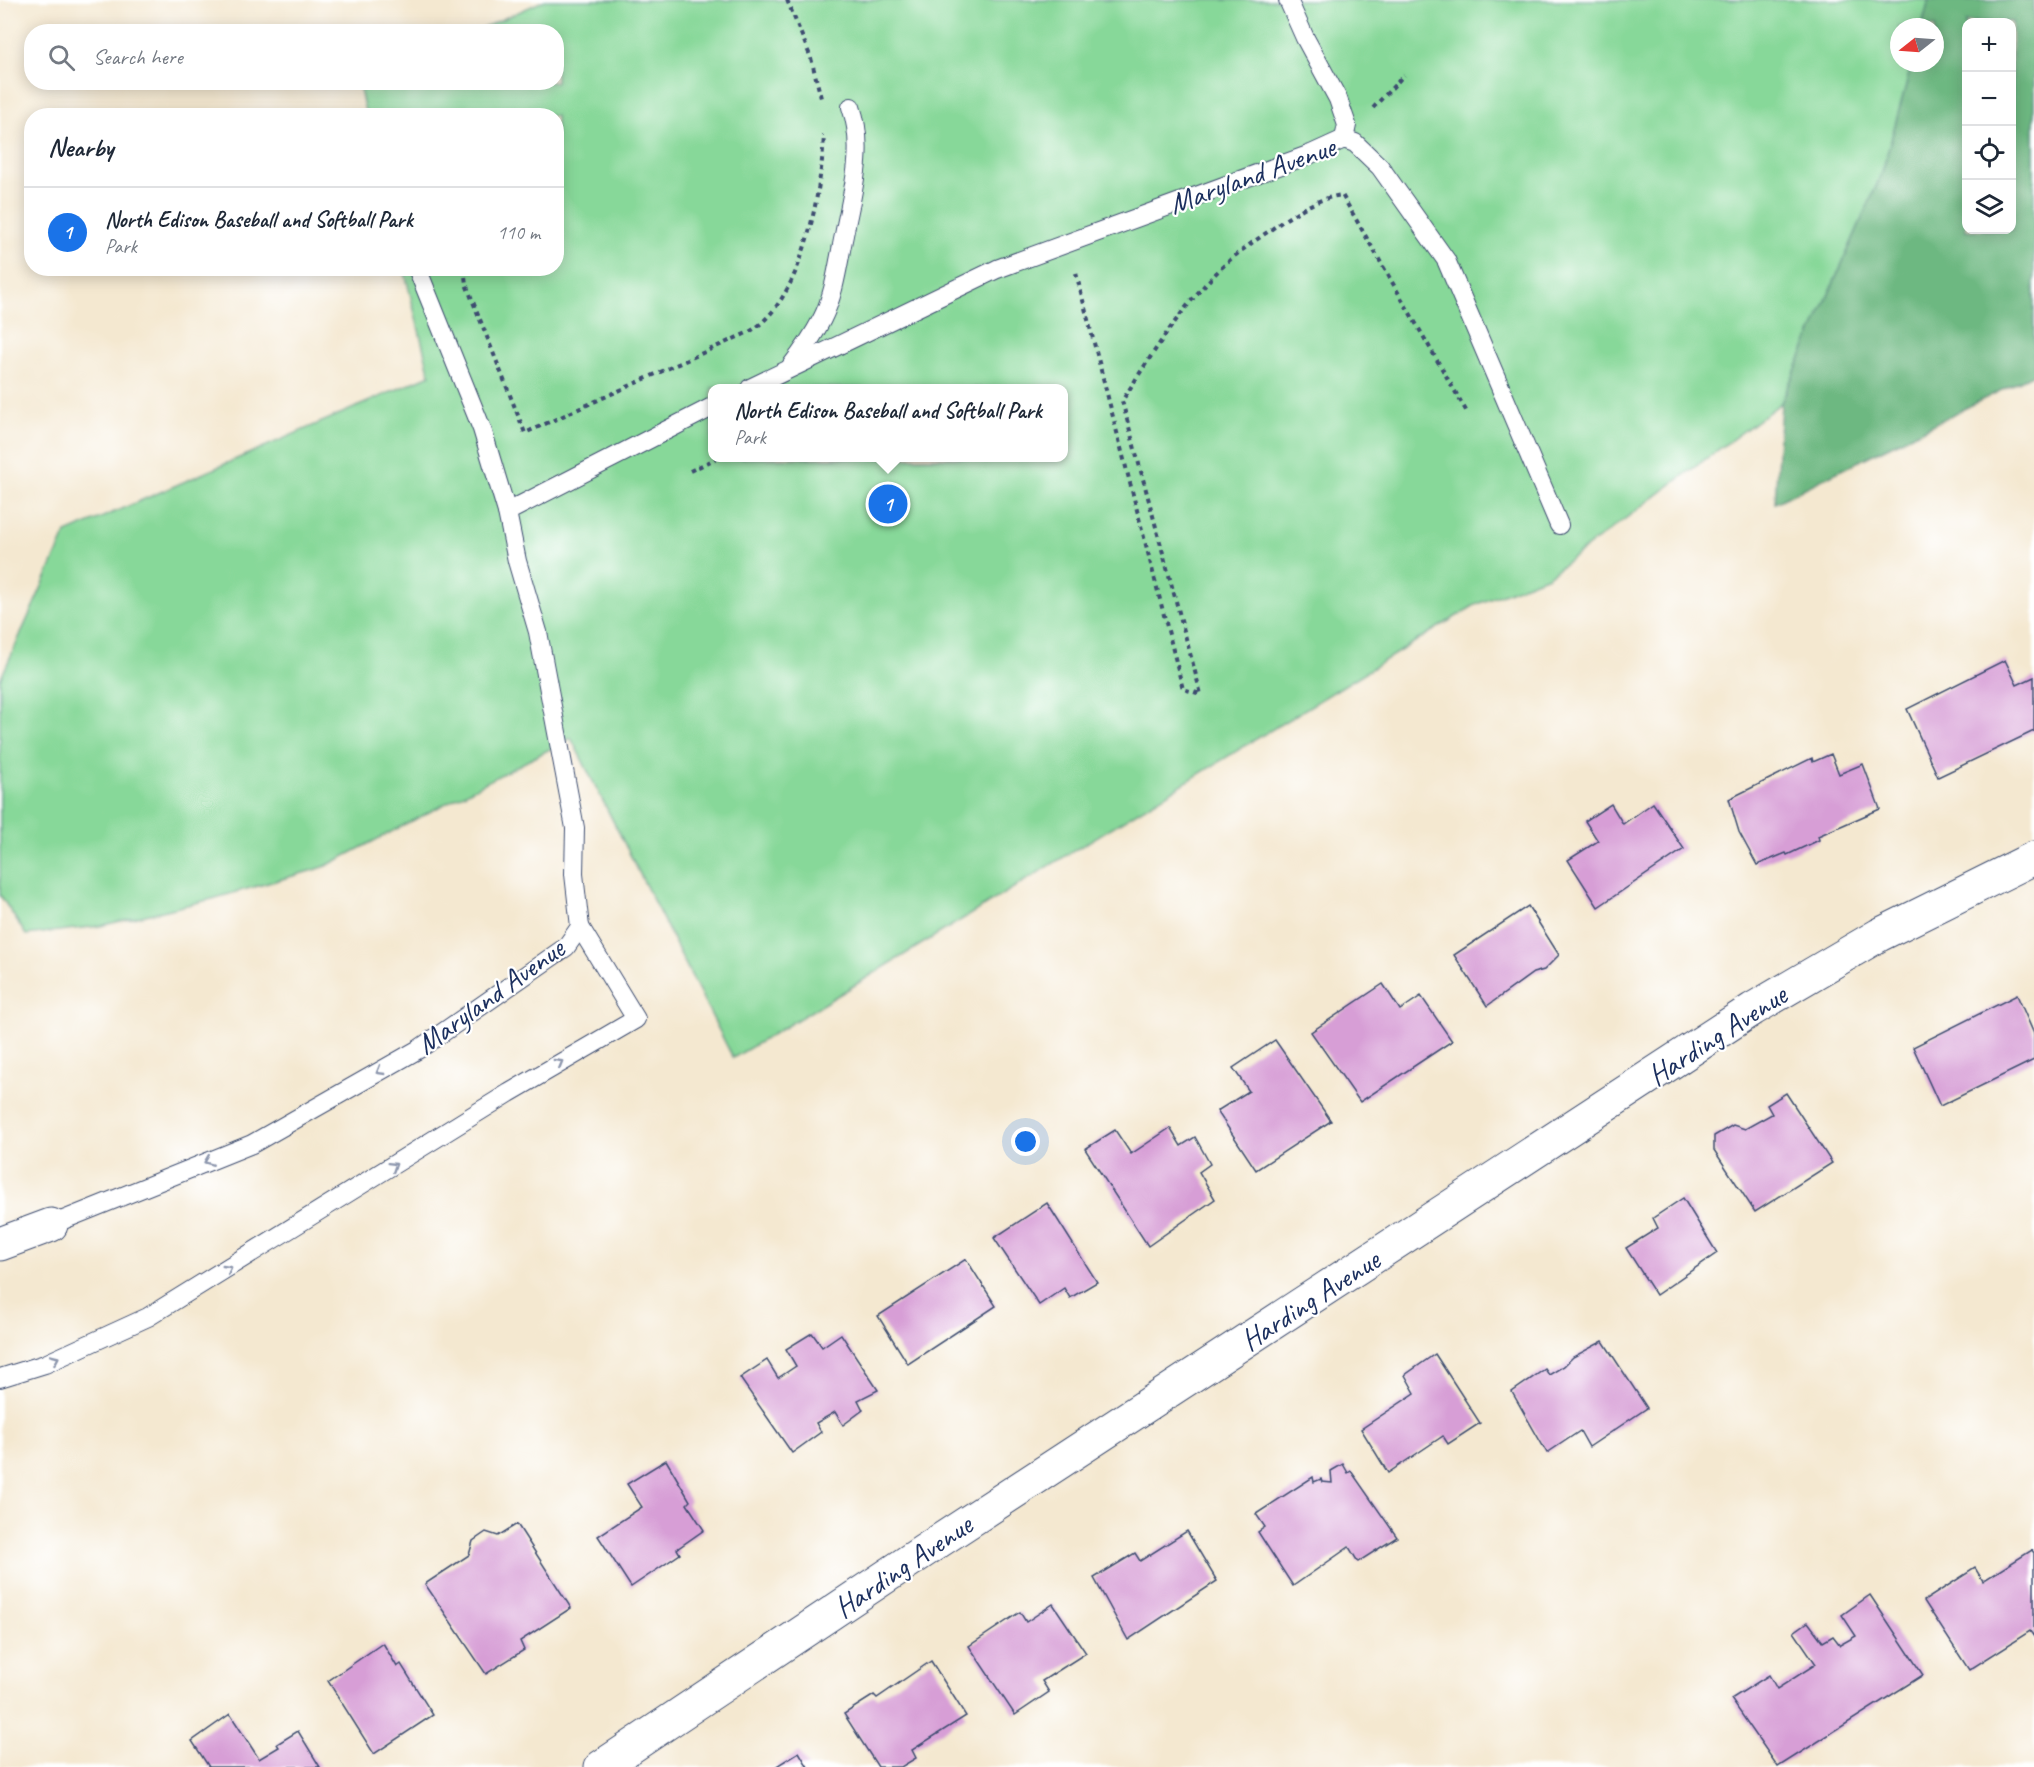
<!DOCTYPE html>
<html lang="en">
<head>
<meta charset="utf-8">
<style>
	body { margin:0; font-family:Caveat,sans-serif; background:#f2f2f3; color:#1f2937 }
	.controls { position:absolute; right:18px; top:18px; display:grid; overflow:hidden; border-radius:12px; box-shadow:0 3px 15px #0003 }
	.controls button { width:54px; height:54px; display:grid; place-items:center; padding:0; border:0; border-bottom:2px solid #e0e1e3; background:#fff; color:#1f2937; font:30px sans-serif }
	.compass { position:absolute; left:1890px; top:18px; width:54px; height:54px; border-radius:50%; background:#fff; box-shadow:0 3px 15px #0003; rotate:253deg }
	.you { position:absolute; left:1026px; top:1142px; width:21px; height:21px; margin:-15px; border:4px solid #fff; border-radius:50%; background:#1a73e8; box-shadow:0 0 0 9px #1a73e833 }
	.badge { display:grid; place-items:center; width:39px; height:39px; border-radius:50%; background:#1a73e8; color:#fff; font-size:20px; font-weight:700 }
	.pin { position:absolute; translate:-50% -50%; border:3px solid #fff; box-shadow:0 2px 6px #0006 }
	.popup { position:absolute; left:708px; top:384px; width:360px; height:78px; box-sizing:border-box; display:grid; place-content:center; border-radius:12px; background:#fff; filter:drop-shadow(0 2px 4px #0005); font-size:20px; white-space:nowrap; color:#747a83 }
	.popup b { font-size:22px; color:#1f2937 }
	.popup::after { content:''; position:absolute; left:50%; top:100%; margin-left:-12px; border:12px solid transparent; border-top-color:#fff }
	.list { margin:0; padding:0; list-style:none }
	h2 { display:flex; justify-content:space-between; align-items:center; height:78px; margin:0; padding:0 24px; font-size:26px }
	h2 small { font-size:20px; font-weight:400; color:#747a83 }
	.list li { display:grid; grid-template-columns:39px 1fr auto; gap:18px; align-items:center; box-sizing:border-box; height:90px; padding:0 24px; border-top:2px solid #e0e1e3 }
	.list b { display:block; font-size:22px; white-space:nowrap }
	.list p { margin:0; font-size:20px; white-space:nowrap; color:#747a83 }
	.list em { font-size:20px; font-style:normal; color:#747a83 }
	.icon { flex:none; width:33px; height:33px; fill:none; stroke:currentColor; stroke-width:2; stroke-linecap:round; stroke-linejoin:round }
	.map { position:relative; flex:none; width:2034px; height:1767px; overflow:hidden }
	.search { position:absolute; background:#fff; box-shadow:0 3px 15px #0003; left:24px; top:24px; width:540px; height:66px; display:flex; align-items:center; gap:15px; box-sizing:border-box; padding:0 21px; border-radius:24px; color:#747a83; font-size:22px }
	.panel { position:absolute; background:#fff; box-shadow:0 3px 15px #0003; left:24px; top:108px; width:540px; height:168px; border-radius:24px }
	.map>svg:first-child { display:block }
</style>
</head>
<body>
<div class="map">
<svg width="2034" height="1767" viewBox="0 0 2034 1767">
	<rect width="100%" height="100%" fill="#fff"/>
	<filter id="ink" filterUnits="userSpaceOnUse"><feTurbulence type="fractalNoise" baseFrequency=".0167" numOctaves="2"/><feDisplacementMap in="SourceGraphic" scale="12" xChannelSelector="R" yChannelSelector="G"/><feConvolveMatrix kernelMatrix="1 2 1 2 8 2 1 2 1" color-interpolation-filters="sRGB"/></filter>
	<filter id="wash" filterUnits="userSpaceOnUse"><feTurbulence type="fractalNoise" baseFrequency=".008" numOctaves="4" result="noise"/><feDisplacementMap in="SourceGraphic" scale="24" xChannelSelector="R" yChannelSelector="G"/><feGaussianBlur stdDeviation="1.35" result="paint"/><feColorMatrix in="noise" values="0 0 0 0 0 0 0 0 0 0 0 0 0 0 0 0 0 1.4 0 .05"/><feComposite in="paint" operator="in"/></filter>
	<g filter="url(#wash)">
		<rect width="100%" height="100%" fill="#f4e8d0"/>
		<path fill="#87d899" stroke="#51847c" stroke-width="1.5" fill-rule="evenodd" d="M545,0H1929L1922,27H1899V63H1912L1882,173L1781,403L1548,576L1475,605L850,988L733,1058L571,738L324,867L212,899L100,926L26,935L0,895V680L66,533L430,375L404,269L556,268V116L366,115L359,86L365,82H556V32L476,31ZM712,388H1064V458H712Z"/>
		<path fill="#6db881" stroke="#447470" stroke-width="1.5" fill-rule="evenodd" d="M1929,0H2034V374L1775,503L1781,403L1882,173L1912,63H1935V27H1922ZM1966,22H2012V230H1966Z"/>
		<g id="blocks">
			<g fill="#d79ed6">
				<polygon points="2005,660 2017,685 2034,677 2034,731 1938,777 1907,709"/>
				<polygon points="1831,754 1839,774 1863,764 1880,809 1818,836 1819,840 1787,855 1786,853 1757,865 1739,832 1729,799 1812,758 1813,762"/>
				<polygon points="1653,803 1684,849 1598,907 1568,860 1598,841 1585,821 1611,804 1623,824"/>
				<polygon points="1528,906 1559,955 1544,970 1533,973 1487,1006 1454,955"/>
				<polygon points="1383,984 1400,1010 1421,996 1452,1041 1360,1102 1311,1032"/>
				<polygon points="2017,995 2034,1034 2034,1060 1940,1106 1913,1047"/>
				<polygon points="1275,1040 1331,1121 1256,1170 1217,1111 1249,1091 1233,1068"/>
				<polygon points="1786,1093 1832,1163 1755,1212 1714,1150 1714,1136 1733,1125 1745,1129 1772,1114 1767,1105"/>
				<polygon points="1170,1128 1181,1146 1195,1137 1210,1164 1199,1172 1215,1199 1148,1246 1085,1149 1115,1130 1131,1154"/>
				<polygon points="1683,1198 1717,1253 1656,1295 1626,1248 1658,1228 1653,1218"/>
				<polygon points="1047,1203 1097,1282 1070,1298 1064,1288 1039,1305 994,1238"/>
				<polygon points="966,1259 996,1306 908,1364 878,1316"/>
				<polygon points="812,1333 822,1347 841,1334 878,1390 858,1400 863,1410 843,1425 835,1412 816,1423 821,1432 792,1453 740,1378 767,1360 778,1378 796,1366 786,1349"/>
				<polygon points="1603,1341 1647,1408 1589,1447 1580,1431 1547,1453 1512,1392 1545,1369 1549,1375 1564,1366 1573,1357"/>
				<polygon points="1435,1354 1480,1423 1448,1444 1443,1436 1388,1473 1361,1429 1415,1393 1405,1375"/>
				<polygon points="666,1460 690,1501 687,1504 704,1530 677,1549 680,1554 631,1587 598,1536 642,1507 627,1484"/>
				<polygon points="1343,1464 1348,1473 1351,1471 1397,1537 1358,1562 1349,1547 1293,1586 1258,1532 1265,1527 1256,1514 1313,1477 1314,1482 1321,1479 1322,1482 1332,1483 1331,1471"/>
				<polygon points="517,1524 571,1608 520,1641 524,1650 486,1674 425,1584 469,1555 473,1541 486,1532 498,1536"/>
				<polygon points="1187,1531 1217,1581 1128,1640 1094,1578 1135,1553 1140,1561"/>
				<polygon points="2032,1550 2034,1553 2034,1637 2030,1631 1969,1670 1924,1601 1975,1568 1983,1581"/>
				<polygon points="1870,1595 1923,1675 1778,1767 1731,1699 1769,1675 1777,1689 1816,1664 1794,1632 1808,1622 1823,1642 1833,1636 1840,1645 1856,1636 1842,1615"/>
				<polygon points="1053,1604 1086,1653 1042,1681 1049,1692 1015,1715 969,1646 1020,1612 1026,1622"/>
				<polygon points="383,1643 397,1667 401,1664 433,1715 374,1754 328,1681"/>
				<polygon points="931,1661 966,1716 912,1750 916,1758 901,1767 878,1767 844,1714 874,1695 877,1698"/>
				<polygon points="230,1714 259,1759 279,1747 277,1744 298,1731 320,1767 209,1767 192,1741"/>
				<polygon points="799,1752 808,1767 775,1767"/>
			</g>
		</g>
	</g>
	<g filter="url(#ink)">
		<use href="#blocks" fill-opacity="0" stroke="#3c4b6f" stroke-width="1.5"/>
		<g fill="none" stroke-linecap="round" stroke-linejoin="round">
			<defs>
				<g id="service">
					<polyline points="1288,0 1305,38 1338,99 1347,125 1344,139"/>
					<polyline points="417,268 482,429 507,512"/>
					<path d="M791,366C803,351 813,336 822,319C835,293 838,263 844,235C852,193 866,149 851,107"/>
					<polyline points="750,388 997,269 1311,154 1344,139 1355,143 1380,167 1446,260 1559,525"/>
					<polyline points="51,1225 252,1144 419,1049 566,947 580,927 574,874 575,828 538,632 517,561 507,512 712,407"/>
					<polyline points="0,1378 45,1364 148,1317 509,1093 636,1019 580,927"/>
				</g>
				<g id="minor">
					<polyline points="0,1244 51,1225"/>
					<polyline points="601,1767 930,1547 1753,1009 1879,935 2034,858"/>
				</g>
			</defs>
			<use href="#service" stroke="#3c4b6f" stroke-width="20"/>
			<use href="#minor" stroke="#3c4b6f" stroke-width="35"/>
			<g stroke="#3c4b6f" stroke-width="4" stroke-dasharray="4.5 4.5" stroke-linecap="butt">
				<polyline points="787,0 811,58 821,98"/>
				<polyline points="1373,108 1404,75"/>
				<path d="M464,268L466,284L525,433L749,332C803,301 821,193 824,135"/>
				<path d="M1076,273L1183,689L1201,694L1122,401C1154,351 1186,299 1231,259C1243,249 1256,240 1269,231C1291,215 1314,199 1342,195L1468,414"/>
				<polyline points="690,471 717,458"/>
			</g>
			<use href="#service" stroke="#fff" stroke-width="18"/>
			<use href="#minor" stroke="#fff" stroke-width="33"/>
		</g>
		<defs><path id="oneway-chevron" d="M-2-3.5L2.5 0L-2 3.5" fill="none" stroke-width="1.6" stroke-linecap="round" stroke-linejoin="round" transform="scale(1.5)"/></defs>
		<g stroke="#8d97ae">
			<use href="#oneway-chevron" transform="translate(559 1063) rotate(-30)"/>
			<use href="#oneway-chevron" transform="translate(380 1071) rotate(150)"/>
			<use href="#oneway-chevron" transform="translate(208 1161) rotate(158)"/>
			<use href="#oneway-chevron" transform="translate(393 1166) rotate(-32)"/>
			<use href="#oneway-chevron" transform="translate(228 1269) rotate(-31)"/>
			<use href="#oneway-chevron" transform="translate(55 1359) rotate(-24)"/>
		</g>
	</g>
	<g text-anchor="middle" stroke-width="4.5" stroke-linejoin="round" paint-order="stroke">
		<g font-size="30" fill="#1b2f5e" stroke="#fff">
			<text transform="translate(1252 175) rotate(-20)" y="10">Maryland Avenue</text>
			<text transform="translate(490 996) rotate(-36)" y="10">Maryland Avenue</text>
			<text transform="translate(1717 1035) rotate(-33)" y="10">Harding Avenue</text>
			<text transform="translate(1310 1300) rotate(-33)" y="10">Harding Avenue</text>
			<text transform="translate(903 1566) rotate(-34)" y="10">Harding Avenue</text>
		</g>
	</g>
</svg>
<div class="controls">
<button>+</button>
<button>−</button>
<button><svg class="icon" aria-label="locate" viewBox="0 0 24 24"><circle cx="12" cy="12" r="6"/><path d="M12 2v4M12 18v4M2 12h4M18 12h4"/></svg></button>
<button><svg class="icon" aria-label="layers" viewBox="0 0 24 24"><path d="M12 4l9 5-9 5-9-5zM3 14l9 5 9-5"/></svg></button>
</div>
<svg class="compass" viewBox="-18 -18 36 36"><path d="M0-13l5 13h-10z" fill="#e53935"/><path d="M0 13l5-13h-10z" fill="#747a83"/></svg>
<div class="you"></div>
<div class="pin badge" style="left:888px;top:504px">1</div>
<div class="popup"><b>North Edison Baseball and Softball Park</b>Park</div>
<div class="search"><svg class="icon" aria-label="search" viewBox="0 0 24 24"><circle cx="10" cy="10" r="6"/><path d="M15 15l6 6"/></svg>Search here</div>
<section class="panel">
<h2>Nearby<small></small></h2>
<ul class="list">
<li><span class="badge">1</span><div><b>North Edison Baseball and Softball Park</b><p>Park</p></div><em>110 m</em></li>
</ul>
</section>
</div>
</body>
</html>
